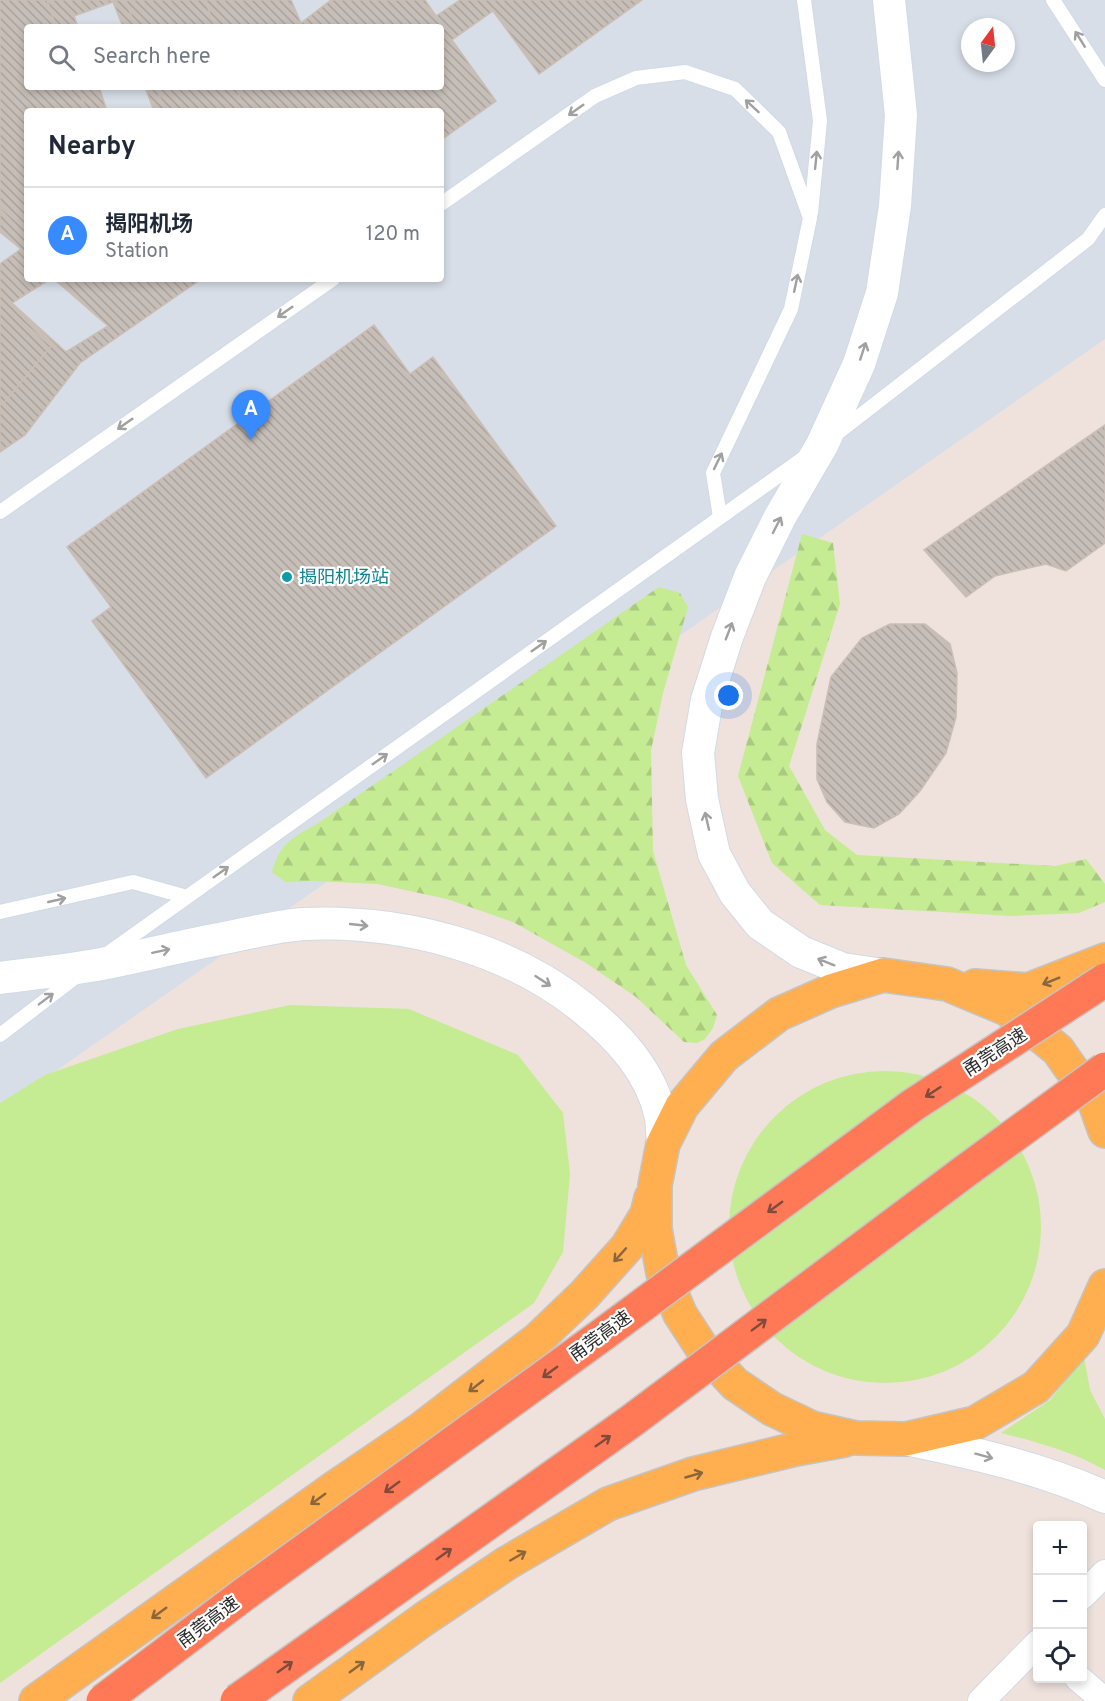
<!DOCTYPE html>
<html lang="en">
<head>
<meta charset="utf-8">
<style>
	body { margin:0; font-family:Overpass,"Noto Sans SC",sans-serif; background:#f6f6f7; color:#1f2937 }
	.controls { position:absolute; right:18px; bottom:18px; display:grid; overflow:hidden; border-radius:6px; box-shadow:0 3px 9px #0003 }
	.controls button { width:54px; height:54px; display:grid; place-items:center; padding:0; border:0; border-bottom:2px solid #e0e1e3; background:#fff; color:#1f2937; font:30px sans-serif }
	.compass { position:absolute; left:961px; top:18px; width:54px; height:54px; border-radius:50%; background:#fff; box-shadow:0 3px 9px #0003; rotate:15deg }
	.you { position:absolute; left:729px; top:696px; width:21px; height:21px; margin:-15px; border:4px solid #fff; border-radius:50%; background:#1a73e8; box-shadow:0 0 0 9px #1a73e833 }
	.badge { display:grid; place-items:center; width:39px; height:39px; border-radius:50%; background:#388bff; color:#fff; font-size:20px; font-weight:700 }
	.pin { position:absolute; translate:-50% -50px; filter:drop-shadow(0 2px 3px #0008) }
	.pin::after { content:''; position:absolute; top:32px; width:21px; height:18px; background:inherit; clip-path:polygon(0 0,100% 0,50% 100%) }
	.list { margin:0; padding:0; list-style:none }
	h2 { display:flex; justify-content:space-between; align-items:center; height:78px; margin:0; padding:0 24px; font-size:26px }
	h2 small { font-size:20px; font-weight:400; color:#747a83 }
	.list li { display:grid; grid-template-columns:39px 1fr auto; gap:18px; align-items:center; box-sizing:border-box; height:96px; padding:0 24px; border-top:2px solid #e0e1e3 }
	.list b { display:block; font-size:22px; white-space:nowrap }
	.list p { margin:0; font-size:20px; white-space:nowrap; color:#747a83 }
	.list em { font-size:20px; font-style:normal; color:#747a83 }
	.icon { flex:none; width:33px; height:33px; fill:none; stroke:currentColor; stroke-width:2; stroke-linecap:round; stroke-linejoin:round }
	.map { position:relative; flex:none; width:1105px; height:1701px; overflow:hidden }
	.search { position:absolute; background:#fff; box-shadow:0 3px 9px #0003; left:24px; top:24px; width:420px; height:66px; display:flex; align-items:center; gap:15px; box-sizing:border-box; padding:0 21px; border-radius:6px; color:#747a83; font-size:22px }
	.panel { position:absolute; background:#fff; box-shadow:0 3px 9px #0003; left:24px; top:108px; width:420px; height:174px; border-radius:6px }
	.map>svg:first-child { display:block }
</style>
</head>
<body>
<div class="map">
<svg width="1105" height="1701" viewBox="0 0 1105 1701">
	<defs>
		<pattern id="forest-firs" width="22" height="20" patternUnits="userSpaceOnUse" patternTransform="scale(1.5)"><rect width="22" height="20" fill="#c5eb93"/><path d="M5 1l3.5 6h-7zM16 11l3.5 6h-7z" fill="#a9ca7f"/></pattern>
		<pattern id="building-back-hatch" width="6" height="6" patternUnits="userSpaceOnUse" patternTransform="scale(1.5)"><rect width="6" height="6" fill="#c6beb7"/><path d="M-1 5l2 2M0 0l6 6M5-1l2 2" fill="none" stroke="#aaa39e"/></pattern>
	</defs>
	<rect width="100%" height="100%" fill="#efe2dc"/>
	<path fill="#d7dee7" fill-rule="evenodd" d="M0,0H1105V339L0,1110ZM27,27H441V87H27ZM970,27H1006V63H970ZM27,111H441V279H27Z"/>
	<g fill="#c5eb93">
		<polygon points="290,1005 409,1009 518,1055 563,1113 570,1174 563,1252 534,1303 0,1683 0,1103 45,1075 178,1029"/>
		<circle cx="885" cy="1227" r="156"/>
		<path d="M1084,1357L1090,1390L1105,1419V1470C1073,1452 1037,1442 1001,1433L1050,1400Z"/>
	</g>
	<g fill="url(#forest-firs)">
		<polygon points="802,534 833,543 840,604 789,766 825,830 857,855 1055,866 1086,859 1105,884 1105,902 1079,913 1012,916 820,905 772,863 738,776"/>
		<path d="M659,587L680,593L688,607L663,693L651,751L653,851L686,965L717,1015L713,1028L705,1039L697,1043L684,1042L636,997L586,963L513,922L447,899L377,884L313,881L285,882L272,872C279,844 293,837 317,824Z"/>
	</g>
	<g fill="url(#building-back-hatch)" stroke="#cabeb5" stroke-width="1.5">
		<polygon points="0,0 291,0 301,23 331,0 425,0 436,16 460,0 642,0 539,74 493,11 452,40 496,101 441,140 441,111 154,111 145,87 441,87 441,27 123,27 113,2 74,16 78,27 27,27 27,87 99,87 107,111 27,111 27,279 50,279 12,303 66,352 108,326 54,279 168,279 169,283 175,279 201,279 80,363 25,435 0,452 0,264 21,249 0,232"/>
		<polygon points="0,0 47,0 56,27 27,27 27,87 78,87 86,111 27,111 27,230 0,207"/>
		<polygon points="126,0 205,0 215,27 135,27"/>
		<polygon points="156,87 236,87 245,111 165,111"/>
		<polygon points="0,303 51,346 3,404 0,401"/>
		<polygon points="374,325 410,374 433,357 556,526 206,778 92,621 111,607 67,547"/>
		<polygon points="1105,425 1105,543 1066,571 1046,564 995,576 966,597 924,550"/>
		<polygon points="890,624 925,624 950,644 957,673 956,717 946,753 920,791 899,814 874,828 845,822 827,802 817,779 817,744 831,677 862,638"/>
	</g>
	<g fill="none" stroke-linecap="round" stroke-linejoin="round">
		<defs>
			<g id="service">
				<polyline points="804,0 820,121 811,213"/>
				<polyline points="1053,0 1105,80"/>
				<polyline points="441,204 595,96 636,78 685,72 735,89 779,132 810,218 791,309 713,473 720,517"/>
				<polyline points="835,435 1088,239 1105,215"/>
				<polyline points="0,512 333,279"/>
				<polyline points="0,912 133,882 187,897"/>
				<polyline points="107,954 805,457"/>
				<polyline points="0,1035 77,976"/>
			</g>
			<g id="minor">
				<polyline points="1082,1596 1105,1573"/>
				<polyline points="1078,1678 1105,1701"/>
				<polyline points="981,1701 1038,1643"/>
			</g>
			<g id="tertiary">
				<polyline points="883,975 843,969 801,952 760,924 735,893 714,854 702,799 698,753 707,700 727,637 750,577 780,517 822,445 859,364 882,293 895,206 901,115 889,0"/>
				<path d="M0,978C30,974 60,971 90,966C131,959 172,948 214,940C243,935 274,926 303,924C401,920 506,946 583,1008C618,1036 651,1071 661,1117C662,1125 662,1135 663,1144"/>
				<path d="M906,1439C974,1453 1041,1468 1105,1497"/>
			</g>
			<g id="primary">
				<polyline points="975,986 1028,990 1105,960"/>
				<polyline points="1105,1131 1095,1103 1058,1050 1007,1009 947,984 883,975 831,991 779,1014 724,1056 682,1106 663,1144 655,1185 655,1229 663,1273 680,1314 704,1351 735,1384 772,1409 812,1428 856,1438 906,1439 975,1423 1036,1387 1083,1335 1105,1286"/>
				<polyline points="36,1701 333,1489 421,1429 538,1339 584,1295 627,1247 647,1214 651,1198"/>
				<polyline points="310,1701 424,1619 507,1563 608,1504 693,1474 796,1449 845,1440"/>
			</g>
		</defs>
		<use href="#service" stroke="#d1dae6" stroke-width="16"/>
		<use href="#minor" stroke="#d1dae6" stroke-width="28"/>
		<use href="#tertiary" stroke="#d1dae6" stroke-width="34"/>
		<use href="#primary" stroke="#c4c4c4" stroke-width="36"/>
		<use href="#service" stroke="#fff" stroke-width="14"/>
		<use href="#minor" stroke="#fff" stroke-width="26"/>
		<use href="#tertiary" stroke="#fff" stroke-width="32"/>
		<use href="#primary" stroke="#ffae50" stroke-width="33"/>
		<defs>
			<g id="motorway-bridge">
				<polyline points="103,1701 243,1595 602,1335 913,1105 1105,980"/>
				<polyline points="237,1701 630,1422 964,1172 1105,1069"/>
			</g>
		</defs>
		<use href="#motorway-bridge" stroke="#c4c4c4" stroke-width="36" stroke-linecap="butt"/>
		<use href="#motorway-bridge" stroke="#ff7956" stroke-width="33"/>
	</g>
	<defs><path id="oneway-shaft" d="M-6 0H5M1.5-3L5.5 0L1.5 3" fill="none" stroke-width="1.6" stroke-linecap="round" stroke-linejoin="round" transform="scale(1.5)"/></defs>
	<g stroke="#a0a0a0">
		<use href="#oneway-shaft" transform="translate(1080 39) rotate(-122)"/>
		<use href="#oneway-shaft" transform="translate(752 106) rotate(-137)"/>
		<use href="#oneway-shaft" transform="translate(576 110) rotate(145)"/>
		<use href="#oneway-shaft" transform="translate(816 160) rotate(-84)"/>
		<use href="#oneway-shaft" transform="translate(898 160) rotate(-86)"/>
		<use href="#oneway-shaft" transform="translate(796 283) rotate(-78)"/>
		<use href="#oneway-shaft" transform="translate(285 312) rotate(145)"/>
		<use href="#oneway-shaft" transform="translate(863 351) rotate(-72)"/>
		<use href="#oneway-shaft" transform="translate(125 424) rotate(145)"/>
		<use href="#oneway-shaft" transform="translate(718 461) rotate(-64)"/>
		<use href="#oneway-shaft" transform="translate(777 525) rotate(-63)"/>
		<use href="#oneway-shaft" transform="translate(729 631) rotate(-69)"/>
		<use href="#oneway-shaft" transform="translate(539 646) rotate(-35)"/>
		<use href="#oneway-shaft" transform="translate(380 759) rotate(-35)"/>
		<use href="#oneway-shaft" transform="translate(707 821) rotate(-103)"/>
		<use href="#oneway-shaft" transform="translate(221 872) rotate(-35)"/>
		<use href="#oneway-shaft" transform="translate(57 900) rotate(-13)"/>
		<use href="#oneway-shaft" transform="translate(359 925) rotate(6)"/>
		<use href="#oneway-shaft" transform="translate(161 951) rotate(-12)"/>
		<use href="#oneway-shaft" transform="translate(826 962) rotate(-158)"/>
		<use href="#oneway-shaft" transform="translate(543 981) rotate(33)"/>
		<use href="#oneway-shaft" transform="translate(46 999) rotate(-37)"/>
		<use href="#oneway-shaft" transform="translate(984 1456) rotate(15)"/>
	</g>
	<g stroke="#8a663c">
		<use href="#oneway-shaft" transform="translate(1051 981) rotate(158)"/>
		<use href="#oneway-shaft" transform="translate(620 1255) rotate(132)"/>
		<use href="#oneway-shaft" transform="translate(476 1386) rotate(142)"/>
		<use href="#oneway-shaft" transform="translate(694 1475) rotate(-16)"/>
		<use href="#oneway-shaft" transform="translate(318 1499) rotate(144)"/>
		<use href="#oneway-shaft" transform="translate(518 1556) rotate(-30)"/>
		<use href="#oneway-shaft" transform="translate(159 1613) rotate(144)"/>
		<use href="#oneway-shaft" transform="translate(357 1667) rotate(-36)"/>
	</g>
	<g stroke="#804a3c">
		<use href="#oneway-shaft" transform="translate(933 1092) rotate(147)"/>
		<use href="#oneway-shaft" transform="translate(775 1207) rotate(144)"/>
		<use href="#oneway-shaft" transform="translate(759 1325) rotate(-37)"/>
		<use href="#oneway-shaft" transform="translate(550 1372) rotate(144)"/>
		<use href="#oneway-shaft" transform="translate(603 1441) rotate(-35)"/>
		<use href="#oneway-shaft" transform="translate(392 1487) rotate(144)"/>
		<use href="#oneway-shaft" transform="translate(444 1554) rotate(-35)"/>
		<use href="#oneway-shaft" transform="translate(285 1667) rotate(-35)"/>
	</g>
	<circle fill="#0f9aa8" stroke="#fff" stroke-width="2" cx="287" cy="577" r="6"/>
	<g text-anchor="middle" stroke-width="4.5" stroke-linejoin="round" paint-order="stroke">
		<g font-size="18" fill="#0d838f" stroke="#fff" text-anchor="start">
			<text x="299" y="583">揭阳机场站</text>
		</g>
		<g font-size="18" fill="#2b2b2b" stroke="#fff">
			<text transform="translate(995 1052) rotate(-33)" y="6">甬莞高速</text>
			<text transform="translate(600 1336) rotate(-36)" y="6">甬莞高速</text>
			<text transform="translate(208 1622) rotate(-37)" y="6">甬莞高速</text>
		</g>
	</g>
</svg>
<div class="controls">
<button>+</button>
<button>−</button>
<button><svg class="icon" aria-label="locate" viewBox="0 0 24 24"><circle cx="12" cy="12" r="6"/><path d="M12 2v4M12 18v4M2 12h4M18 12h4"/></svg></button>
</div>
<svg class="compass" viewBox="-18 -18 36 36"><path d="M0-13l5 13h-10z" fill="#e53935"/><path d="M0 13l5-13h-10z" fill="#747a83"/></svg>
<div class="you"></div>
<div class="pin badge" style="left:251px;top:440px">A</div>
<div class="search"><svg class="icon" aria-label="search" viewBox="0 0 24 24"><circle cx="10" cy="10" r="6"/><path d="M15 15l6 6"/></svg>Search here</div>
<section class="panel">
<h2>Nearby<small></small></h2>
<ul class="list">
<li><span class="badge">A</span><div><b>揭阳机场</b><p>Station</p></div><em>120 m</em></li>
</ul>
</section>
</div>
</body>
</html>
